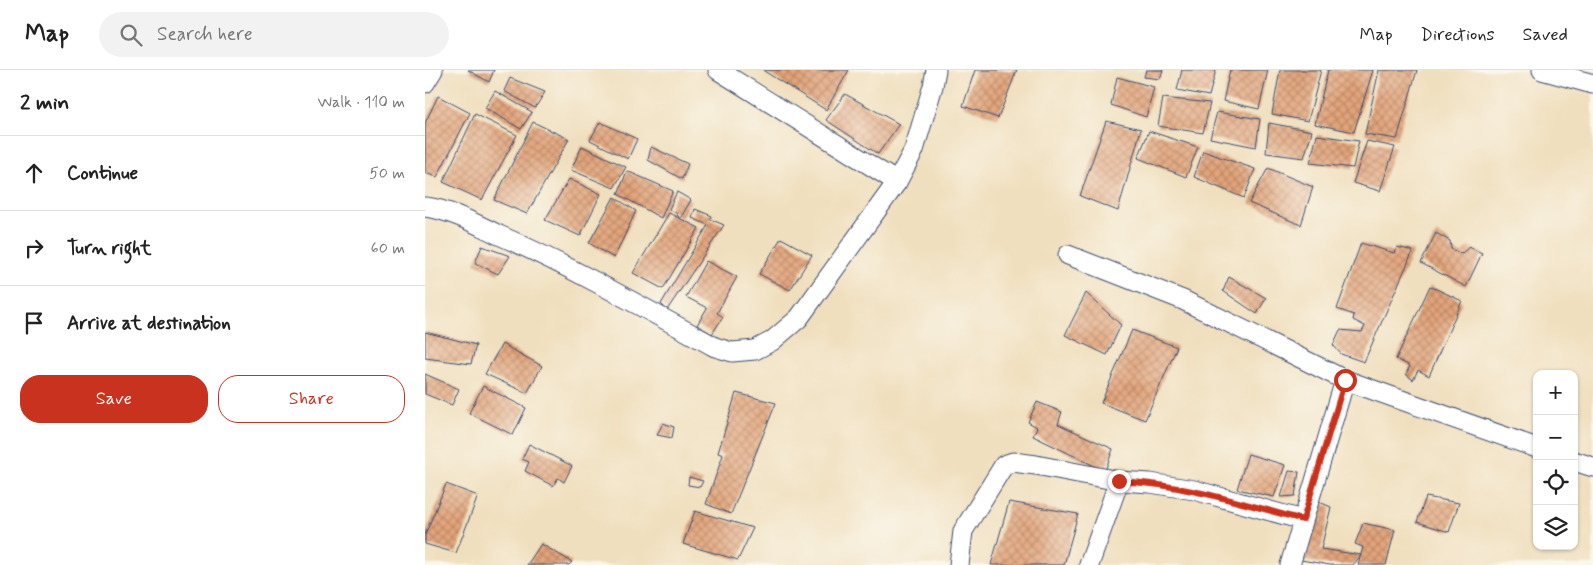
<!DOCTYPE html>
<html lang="en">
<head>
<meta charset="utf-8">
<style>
	body { margin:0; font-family:Mynerve,sans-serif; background:#f2f2f2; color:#222 }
	.controls { position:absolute; right:15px; bottom:15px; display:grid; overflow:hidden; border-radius:10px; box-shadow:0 1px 4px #0004 }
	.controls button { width:45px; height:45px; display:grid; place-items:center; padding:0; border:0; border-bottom:1px solid #e0e0e0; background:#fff; color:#222; font:25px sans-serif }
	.stop { position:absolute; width:15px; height:15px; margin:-11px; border:4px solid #c8321e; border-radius:50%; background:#fff }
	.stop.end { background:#c8321e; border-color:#fff; box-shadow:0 1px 5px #0008 }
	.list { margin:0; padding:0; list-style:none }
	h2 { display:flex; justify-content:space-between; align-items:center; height:65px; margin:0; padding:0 20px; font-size:21px }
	h2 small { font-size:16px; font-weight:400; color:#767676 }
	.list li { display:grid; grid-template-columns:32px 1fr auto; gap:15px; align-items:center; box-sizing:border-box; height:75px; padding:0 20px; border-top:1px solid #e0e0e0 }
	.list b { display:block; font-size:19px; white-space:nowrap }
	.list em { font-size:16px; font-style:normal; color:#767676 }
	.actions { display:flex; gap:10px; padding:15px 20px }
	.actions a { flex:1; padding:11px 0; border:1px solid #c8321e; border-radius:20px; text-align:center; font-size:18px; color:#c8321e }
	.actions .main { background:#c8321e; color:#fff }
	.icon { flex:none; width:28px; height:28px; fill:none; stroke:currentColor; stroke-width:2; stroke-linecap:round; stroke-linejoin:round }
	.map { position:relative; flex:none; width:1168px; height:495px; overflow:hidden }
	header { display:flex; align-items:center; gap:30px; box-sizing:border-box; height:70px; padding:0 25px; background:#fff; border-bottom:1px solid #e0e0e0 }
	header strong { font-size:24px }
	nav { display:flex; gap:28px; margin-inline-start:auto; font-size:18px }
	.search { width:350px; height:45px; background:#f2f2f2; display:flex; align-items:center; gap:12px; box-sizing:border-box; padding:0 18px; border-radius:28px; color:#767676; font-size:19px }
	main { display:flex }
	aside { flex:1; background:#fff }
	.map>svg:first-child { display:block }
</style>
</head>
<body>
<header>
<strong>Map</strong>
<div class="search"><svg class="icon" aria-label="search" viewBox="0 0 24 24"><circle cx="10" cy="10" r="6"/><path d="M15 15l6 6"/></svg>Search here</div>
<nav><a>Map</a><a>Directions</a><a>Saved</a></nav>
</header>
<main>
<aside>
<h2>2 min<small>Walk · 110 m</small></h2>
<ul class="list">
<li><svg class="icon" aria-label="ahead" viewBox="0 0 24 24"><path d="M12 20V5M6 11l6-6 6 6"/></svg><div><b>Continue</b></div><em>50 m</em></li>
<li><svg class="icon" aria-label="right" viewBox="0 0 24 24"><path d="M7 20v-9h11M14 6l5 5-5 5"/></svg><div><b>Turn right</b></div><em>60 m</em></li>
<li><svg class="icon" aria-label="arrive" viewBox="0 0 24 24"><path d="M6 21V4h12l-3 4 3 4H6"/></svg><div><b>Arrive at destination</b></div></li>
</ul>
<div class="actions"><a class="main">Save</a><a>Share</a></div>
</aside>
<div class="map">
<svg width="1168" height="495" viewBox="0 0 1168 495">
	<defs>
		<pattern id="building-cross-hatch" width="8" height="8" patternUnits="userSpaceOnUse" patternTransform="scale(1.25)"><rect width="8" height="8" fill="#e3a47a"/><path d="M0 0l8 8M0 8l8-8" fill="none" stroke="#b78667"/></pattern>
	</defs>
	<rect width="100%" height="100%" fill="#fbf7ec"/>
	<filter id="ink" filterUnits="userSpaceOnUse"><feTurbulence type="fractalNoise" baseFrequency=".02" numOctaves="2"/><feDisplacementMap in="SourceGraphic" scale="10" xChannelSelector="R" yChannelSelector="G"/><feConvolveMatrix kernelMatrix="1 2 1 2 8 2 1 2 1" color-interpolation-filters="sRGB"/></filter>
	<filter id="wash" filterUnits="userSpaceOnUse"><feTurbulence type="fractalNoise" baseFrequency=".0096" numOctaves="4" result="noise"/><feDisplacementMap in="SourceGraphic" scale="20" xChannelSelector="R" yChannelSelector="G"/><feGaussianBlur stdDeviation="1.12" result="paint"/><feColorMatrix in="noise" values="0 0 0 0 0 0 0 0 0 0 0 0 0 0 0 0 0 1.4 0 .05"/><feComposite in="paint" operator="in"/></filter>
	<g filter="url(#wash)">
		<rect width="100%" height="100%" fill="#f0dfbe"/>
		<g id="blocks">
			<g fill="url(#building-cross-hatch)">
				<polygon points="43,0 69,0 64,12"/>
				<polygon points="340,0 424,0 401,40 339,1"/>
				<polygon points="550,0 592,0 573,48 538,36"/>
				<polygon points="721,0 738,0 735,9 719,7"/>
				<polygon points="757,0 791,0 784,26 752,20"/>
				<polygon points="805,0 843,0 834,39 798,31"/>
				<polygon points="855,0 896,0 883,51 847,44"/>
				<polygon points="903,0 948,0 929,62 890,54"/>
				<polygon points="954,0 992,0 972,69 940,64"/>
				<polygon points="692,7 729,17 721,47 686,35"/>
				<polygon points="85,8 120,22 110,38 79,21"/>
				<polygon points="70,21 107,42 96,59 60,38"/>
				<polygon points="420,24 474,54 453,84 401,50"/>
				<polygon points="13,26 45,43 12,107 0,103 0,53"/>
				<polygon points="738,28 785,33 778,63 733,56"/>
				<polygon points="792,42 835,49 831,77 785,68"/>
				<polygon points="50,44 92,65 57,130 18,112"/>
				<polygon points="681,51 716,59 693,141 655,126"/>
				<polygon points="108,52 144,69 102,144 69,130"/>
				<polygon points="175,52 212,69 203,89 165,70"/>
				<polygon points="844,53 887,61 879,88 841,83"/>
				<polygon points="724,61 773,77 761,107 713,88"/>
				<polygon points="892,65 934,71 928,98 885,93"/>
				<polygon points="942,71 970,77 955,121 928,113"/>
				<polygon points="157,76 201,97 189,118 146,100"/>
				<polygon points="226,77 263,94 257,109 223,90"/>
				<polygon points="778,81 830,99 819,128 769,107"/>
				<polygon points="843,98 888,117 876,155 824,133"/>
				<polygon points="202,101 248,121 236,148 193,124"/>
				<polygon points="144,109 176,124 155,166 120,150"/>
				<polygon points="252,122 266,130 255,149 251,143 244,139"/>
				<polygon points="189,127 211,141 189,188 164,173"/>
				<polygon points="270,139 287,146 285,149 299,155 242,240 236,234 283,155 267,148"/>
				<polygon points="244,143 274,158 238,219 208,203"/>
				<polygon points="1011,163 1025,171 1026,179 1036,184 1044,177 1057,183 1041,217 996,193"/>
				<polygon points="356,168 387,185 365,220 334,204"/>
				<polygon points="936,173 969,183 972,177 988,181 939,292 916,284 908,275 915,260 937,262 940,256 928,250 929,245 912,239"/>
				<polygon points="57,176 85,186 73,204 50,193"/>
				<polygon points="281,191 312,207 292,243 298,247 287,264 272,255 282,238 261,227"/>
				<polygon points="804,207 841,228 832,244 798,221"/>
				<polygon points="1005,216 1037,231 1004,306 993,300 988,310 981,304 985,296 971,289"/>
				<polygon points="661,223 696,255 682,285 640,265"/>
				<polygon points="707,260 752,277 720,350 676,333"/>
				<polygon points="0,262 51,275 46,294 0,288"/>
				<polygon points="77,274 117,296 102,323 60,304"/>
				<polygon points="0,304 34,319 27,335 0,324"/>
				<polygon points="58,316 101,338 88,365 44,343"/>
				<polygon points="311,323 351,333 306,444 281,434 298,385 293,383"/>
				<polygon points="612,332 637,342 633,354 688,379 680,401 608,366 612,357 603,352"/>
				<polygon points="238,353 249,357 247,368 232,365"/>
				<polygon points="104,374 147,396 139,412 133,408 128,416 100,401 104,392 97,389"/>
				<polygon points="823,384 860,395 849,427 812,419"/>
				<polygon points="864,401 874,402 870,426 856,427"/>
				<polygon points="264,407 278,411 275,417 263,415"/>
				<polygon points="21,414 53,426 31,483 0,474 0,465"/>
				<polygon points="1001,427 1034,433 1024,462 992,452"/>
				<polygon points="892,431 906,437 896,479 936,485 928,495 905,495 876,490"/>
				<polygon points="584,432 653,444 639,495 566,495"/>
				<polygon points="270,441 328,458 313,490 258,474"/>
				<polygon points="938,453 970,460 961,495 933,495 938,477 930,474"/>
				<polygon points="116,474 147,492 144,495 102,495"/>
			</g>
		</g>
	</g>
	<g filter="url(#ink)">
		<use href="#blocks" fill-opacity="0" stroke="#3b496c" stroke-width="1"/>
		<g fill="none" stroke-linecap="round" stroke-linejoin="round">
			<defs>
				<g id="street">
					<polyline points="293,0 472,112"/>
					<polyline points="1117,0 1168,14"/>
					<polyline points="0,13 8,0"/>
					<path d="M0,137C26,140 51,154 74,165C149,198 219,238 290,277L307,282L330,280L347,271L374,248L472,112L489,80L508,16L511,0"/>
					<polyline points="643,185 758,230 920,310 1112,378"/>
					<polyline points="1149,391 1168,397"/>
					<polyline points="534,495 538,461 579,395 588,392 611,395 694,411 725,413 769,420 878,450"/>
					<polyline points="664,495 694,411"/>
					<polyline points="865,495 920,310"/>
				</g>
			</defs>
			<use href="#street" stroke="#3b496c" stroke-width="21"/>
			<use href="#street" stroke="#fff" stroke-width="19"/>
		</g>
	</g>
	<g fill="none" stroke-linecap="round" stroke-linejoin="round" filter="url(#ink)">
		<path stroke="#c8321e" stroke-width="6" d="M694,411C757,414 817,433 878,450L920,310"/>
	</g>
</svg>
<div class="controls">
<button>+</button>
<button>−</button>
<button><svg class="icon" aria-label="locate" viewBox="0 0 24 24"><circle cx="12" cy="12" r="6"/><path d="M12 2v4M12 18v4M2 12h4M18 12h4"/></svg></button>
<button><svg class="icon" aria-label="layers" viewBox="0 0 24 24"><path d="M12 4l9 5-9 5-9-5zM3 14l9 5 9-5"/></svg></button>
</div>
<div class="stop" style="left:920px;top:310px"></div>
<div class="stop end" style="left:694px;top:411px"></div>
</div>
</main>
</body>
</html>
